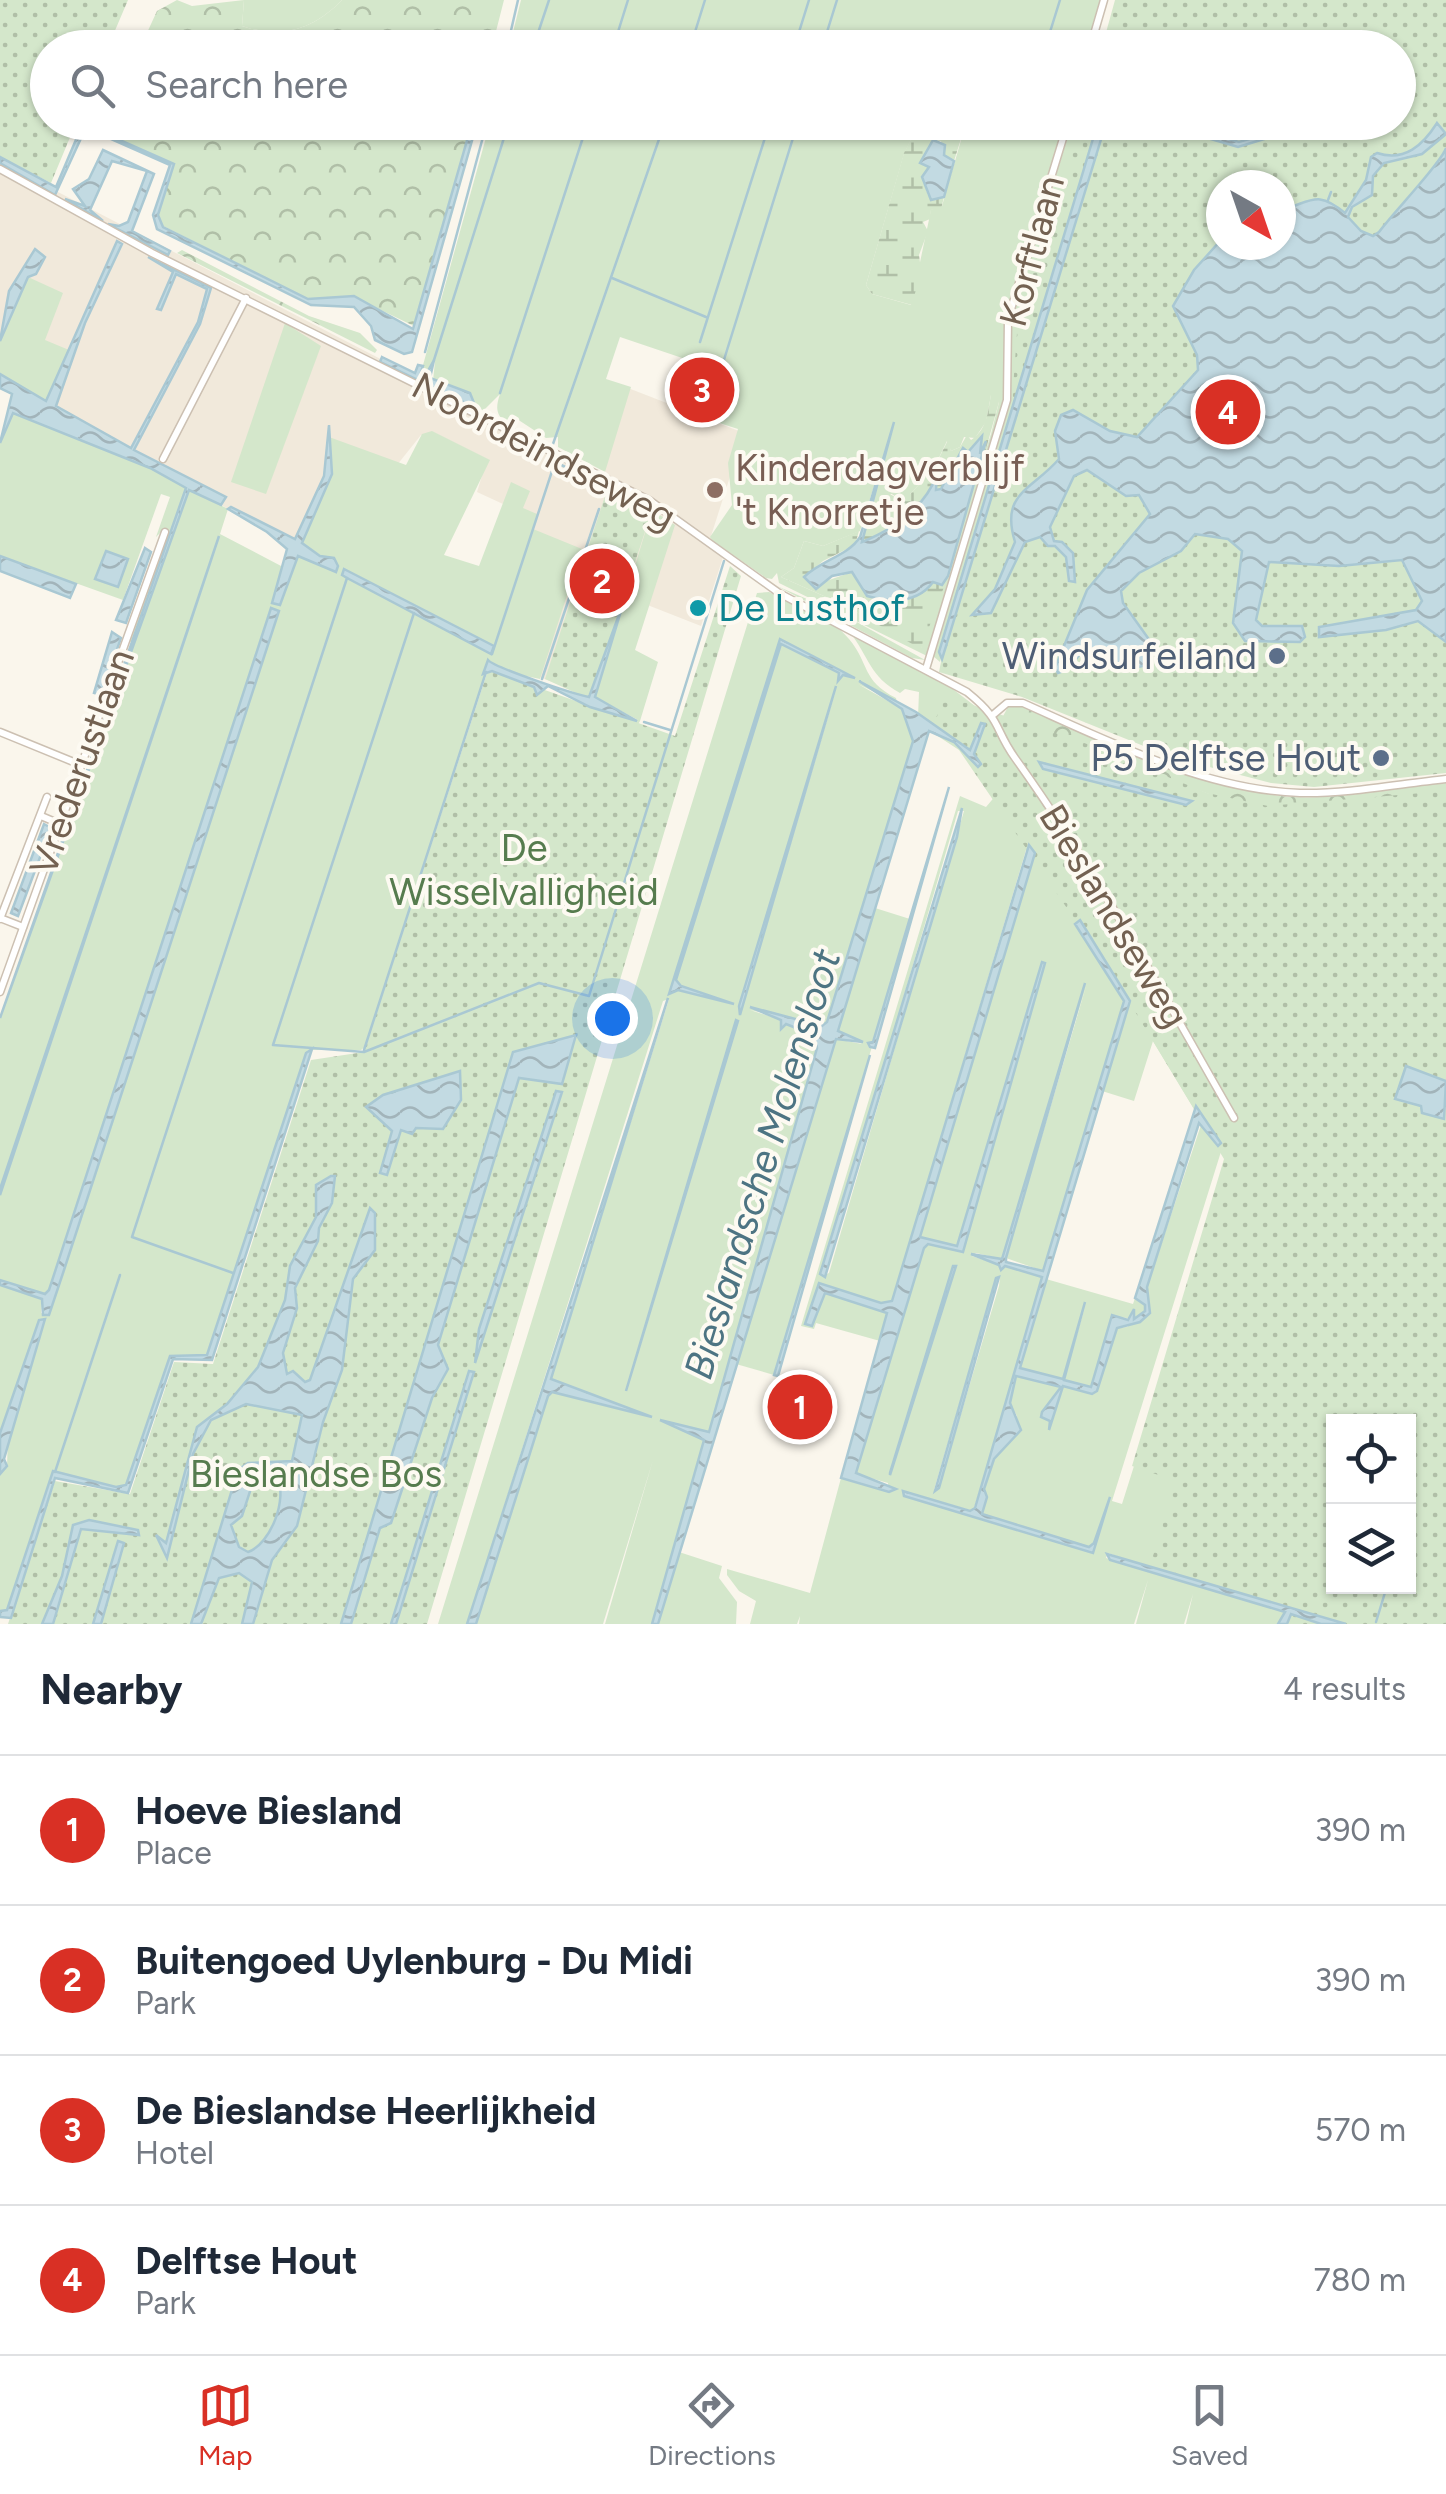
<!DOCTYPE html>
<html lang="en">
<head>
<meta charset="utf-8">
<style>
	body { margin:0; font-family:Figtree,sans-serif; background:#f2f2f3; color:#1f2937 }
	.controls { position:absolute; right:30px; bottom:30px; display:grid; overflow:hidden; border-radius:0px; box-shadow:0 2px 8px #0004 }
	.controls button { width:90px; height:90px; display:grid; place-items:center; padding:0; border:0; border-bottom:2px solid #e0e1e3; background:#fff; color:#1f2937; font:50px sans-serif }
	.compass { position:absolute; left:1206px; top:170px; width:90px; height:90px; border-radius:50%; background:#fff; box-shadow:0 2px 8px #0004; rotate:140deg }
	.you { position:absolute; left:612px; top:1018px; width:35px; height:35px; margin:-25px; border:8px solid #fff; border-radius:50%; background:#1a73e8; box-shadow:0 0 0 15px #1a73e833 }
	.badge { display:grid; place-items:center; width:65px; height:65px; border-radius:50%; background:#d93025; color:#fff; font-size:32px; font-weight:700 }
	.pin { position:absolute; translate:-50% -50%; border:5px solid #fff; box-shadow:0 2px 10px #0006 }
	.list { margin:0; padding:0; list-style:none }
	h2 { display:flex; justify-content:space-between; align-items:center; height:130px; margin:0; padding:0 40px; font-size:42px }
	h2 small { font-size:32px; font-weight:400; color:#747a83 }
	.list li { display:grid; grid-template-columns:65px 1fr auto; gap:30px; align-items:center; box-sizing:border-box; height:150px; padding:0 40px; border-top:2px solid #e0e1e3 }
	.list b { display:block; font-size:38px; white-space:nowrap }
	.list p { margin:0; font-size:32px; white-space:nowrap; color:#747a83 }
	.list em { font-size:32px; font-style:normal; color:#747a83 }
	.icon { flex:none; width:55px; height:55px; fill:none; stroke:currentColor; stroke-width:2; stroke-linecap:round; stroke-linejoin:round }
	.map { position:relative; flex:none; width:1446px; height:1624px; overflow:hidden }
	.search { position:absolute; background:#fff; box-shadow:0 2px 8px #0004; left:30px; right:30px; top:30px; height:110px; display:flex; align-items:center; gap:25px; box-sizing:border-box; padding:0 35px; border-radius:55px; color:#747a83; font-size:38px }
	.sheet { height:730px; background:#fff }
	nav { display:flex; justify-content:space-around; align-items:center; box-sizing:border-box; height:140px; border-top:2px solid #e0e1e3; background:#fff; font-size:28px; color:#747a83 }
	nav a { display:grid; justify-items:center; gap:5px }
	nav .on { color:#d93025 }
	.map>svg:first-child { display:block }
</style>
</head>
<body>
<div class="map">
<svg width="1446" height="1624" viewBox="0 0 1446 1624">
	<defs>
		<pattern id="forest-crowns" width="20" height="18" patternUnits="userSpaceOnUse" patternTransform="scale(2.5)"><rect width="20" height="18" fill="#d4e7cb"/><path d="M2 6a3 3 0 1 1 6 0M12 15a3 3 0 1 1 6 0" fill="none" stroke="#b0bfa7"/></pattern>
		<pattern id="wetland-marsh" width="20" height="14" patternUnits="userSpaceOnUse" patternTransform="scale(2.5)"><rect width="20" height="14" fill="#d4e7cb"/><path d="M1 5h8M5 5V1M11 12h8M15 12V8" fill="none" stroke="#b0bfa7"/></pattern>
		<pattern id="park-dots" width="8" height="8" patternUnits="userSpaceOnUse" patternTransform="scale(2.5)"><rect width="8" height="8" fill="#d4e7cb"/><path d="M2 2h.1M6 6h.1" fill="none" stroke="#b0bfa7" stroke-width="1.8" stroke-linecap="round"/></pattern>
		<pattern id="water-waves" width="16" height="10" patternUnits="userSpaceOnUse" patternTransform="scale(2.5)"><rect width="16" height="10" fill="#c2dae2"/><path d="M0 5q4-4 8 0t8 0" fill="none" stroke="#a2b4ba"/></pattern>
	</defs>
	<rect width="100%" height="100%" fill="#faf6ec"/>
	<polygon fill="#f1e9db" points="0,162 601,473 628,388 744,433 711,536 725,551 701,626 622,595 588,695 539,677 529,516 477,492 485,466 421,435 397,465 338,450 295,550 164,470 0,381"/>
	<g fill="#d4e7cb" fill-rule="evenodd">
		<path d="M244,0H342C313,30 281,39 242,26Z"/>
		<polygon points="521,0 1100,0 1086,47 509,48"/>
		<path d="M490,123H919L904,154L866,285L872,294L911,305L931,210L942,206L966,123H1064L1004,322L1005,398L927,656L779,583L777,573L772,579L766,578L713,541L710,537L732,505L728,463L738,429L707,419L718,377L700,364L620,337L606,379L631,387L605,472L558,447V437L546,438L517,419L506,422C495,415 496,406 500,394L483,411L452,386L433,381L435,361L427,377L420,376ZM991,395L999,402L991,434L921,648L844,605L781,577L794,568L804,541L823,546L860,531L894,422L868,518L886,507L906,504L890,494H910L933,470L947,441L951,451L960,447L964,437L975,438L986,422Z"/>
		<polygon points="1072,123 1098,123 940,662 933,656 1008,407 1011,322"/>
		<polygon points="28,277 63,293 45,340 69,350 46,401 0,374 0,341"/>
		<polygon points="285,323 321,346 266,494 231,482"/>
		<polygon points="13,413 150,468 186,487 132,643 128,641 168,531 164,529 156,537 170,497 161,494 123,600 0,556 0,443"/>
		<path d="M432,431L490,460L444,555L479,566L511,482L530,491L523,508L537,514L533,529L582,549L540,679L487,668L369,1044L361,1050H308L207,1355L170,1356L126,1485L117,1487L53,1472L7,1610L0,1611V1474L7,1466L9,1405L0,1433V1285L42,1299L41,1313L49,1315L278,611L270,609L49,1290L45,1294L0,1280V1018L189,489L228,509L220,534L283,567L272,602L280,605L298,556L325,558L302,543L329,481V437L406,465L422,434ZM345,569L494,646L479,647L347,578Z"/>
		<polygon points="652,510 675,525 635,650 658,662 640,721 635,729 594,706 638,720 595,697"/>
		<polygon points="777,586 846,616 925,660 912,658"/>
		<path d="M769,592C798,605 828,614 849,639C870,664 861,680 896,698L897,703L858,684L902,709L913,741L827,1022L822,1026L750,1010L782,1020V1029L786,1024L814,1035L817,1048L709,1432L661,1420L704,1440L652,1624H605L653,1460L603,1624H476L547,1396L552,1392L652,1417L551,1379L669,999L663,1001L467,1624H438L757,593ZM780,639L854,678L781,644L676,980L681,986L734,1004L678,990L669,994ZM837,686L743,1006H739Z"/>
		<path d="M849,631L937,677L988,716L971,750L918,717L919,692L905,689L900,693C869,676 870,658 849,631Z"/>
		<path d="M997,794L1224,1142L1112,1501L1122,1504L1134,1466L1179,1477L1152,1568L1108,1553L1106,1558L1286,1612L1278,1624H1186L1193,1594L1184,1624H1136L1148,1580L1134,1624H799L800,1616L797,1624H750L756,1601L739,1591L727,1575V1569L810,1593L841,1478L889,1492L888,1483L856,1474L924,1248L928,1244L963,1252L1044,962L957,1246L919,1237L920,1231L1034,854L1026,850L892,1301L881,1303L820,1284L812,1325L825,1293L887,1313L880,1341L816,1323L814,1329L801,1326L960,796L986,807ZM958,811H964L829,1273L822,1276ZM1076,924L1130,1001L1102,1091L1134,1101L1153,1041L1202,1122L1147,1287L1150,1309L1127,1327L1117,1328L1097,1391L1091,1394L1063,1386L1051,1425L1047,1406L1061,1387L1022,1375L1015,1377L1042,1276L1004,1266L1001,1270L999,1265L972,1256L976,1253L1002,1259L1087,983L1006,1258L1043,1271L1124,1000ZM996,1278H1000L999,1286L939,1488L934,1490ZM1014,1380L1010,1403L1017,1416C1012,1448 1008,1436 995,1458C985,1475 983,1497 982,1514L1089,1547L1094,1543L1110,1499L1093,1553L904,1491L973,1511Z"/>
		<polygon points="875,908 910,919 774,1375 736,1364 836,1039 862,1044 838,1032"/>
		<polygon points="1046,1279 1133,1304 1135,1298 1145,1306 1145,1312 1134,1319 1112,1316 1091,1387 1064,1380 1086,1303 1063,1379 1019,1368"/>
		<polygon points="679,1552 722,1566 719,1578 737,1602 736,1624 658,1624"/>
	</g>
	<g fill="url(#forest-crowns)">
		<path d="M177,0L192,6L244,0L242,26C281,39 313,30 342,0H504L492,47H342L346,40L342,36L328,47L282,42L277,48H140L157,11Z"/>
		<polygon points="207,122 472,123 416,327 354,297 308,299 163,226 158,215 174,164 115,138 109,132 110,123 167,123 201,136"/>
		<polygon points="182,250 309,316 360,333 377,350 375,353 177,253"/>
		<path d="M1020,705C1093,735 1215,792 1292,797C1341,800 1396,787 1446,783V812L1266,815L1002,718L1008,707Z"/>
	</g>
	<g fill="url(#wetland-marsh)">
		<polygon points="919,123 966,123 954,161 944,155 941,141 933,140 924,155 929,167 922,178 928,195 944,197 941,209 931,210 930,219 923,222 928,231 919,255 921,270 912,305 872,294 866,285 904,153"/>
		<path d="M992,389H998L999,402L981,467L980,437L941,489L936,490L938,477C920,506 896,528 862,542L868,518L886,507L906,504L889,492L910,494L933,470L948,440L951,451L960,447L967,435L971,440C989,428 988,408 992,389Z"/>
		<path d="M859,531L855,545L823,561L805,577L812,586L852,572L868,596C891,602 918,603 933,582L940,585L948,576L921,649L844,605L781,577L794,568L804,541L823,546Z"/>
	</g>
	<g fill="url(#park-dots)" fill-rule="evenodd">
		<polygon points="0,0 128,0 108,47 48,48 48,122 76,123 51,183 0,157"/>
		<path d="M1115,0H1446V773L1314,787L1271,783L1171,757L1022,697L939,672L947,631L1010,431L1018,319L1082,123L1398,122V48L1102,47ZM1221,185H1281V245H1221Z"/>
		<polygon points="612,489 652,510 598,677 587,698 545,679 606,493"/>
		<polygon points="730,566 741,576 427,1624 8,1624 55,1481 130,1494 174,1362 213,1364 311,1060 364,1052 488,670 675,736"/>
		<path d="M946,696L1090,745L1207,793L1268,806L1446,791V1624H1286L1290,1611L1149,1569L1176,1481L1132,1466L1224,1159L1116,980L959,750L930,731ZM1334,1422H1408V1586H1334Z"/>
	</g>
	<g fill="url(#water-waves)" stroke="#a9c8d3" stroke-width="2.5" fill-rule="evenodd">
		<polygon points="1098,122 1106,123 942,659 939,652"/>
		<polygon points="83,123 88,123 55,195 0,163 0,157 56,187"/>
		<polygon points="106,123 115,138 174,164 158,215 163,227 308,299 354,296 413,329 472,123 477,123 412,352 404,354 375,340 371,326 354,307 311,305 157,229 153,215 170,165 109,138"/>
		<polygon points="1304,123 1346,125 1345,129 1310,125 1238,147 1183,131 1185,127 1239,142"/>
		<path d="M1437,123L1446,134L1422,154L1384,163L1373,176L1372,195L1352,207L1348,217L1361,231L1373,236L1379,232C1392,214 1442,162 1446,148V642L1418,621L1386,630L1319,637V627L1416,610L1422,601L1402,560L1339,566L1269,562L1256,620L1262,626H1302L1305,637L1300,642L1245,641L1233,623L1242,551L1228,539L1195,534L1181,551L1139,573L1121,591L1123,603L1153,645L1147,665L1130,669L1086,647L1067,670L1058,673L1055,668L1087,590L1150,514L1139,495L1126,496L1087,470L1074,476L1050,527L1054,541L1062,542L1073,553L1075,582L1069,581L1066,557L1055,546H1048L1040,537L1025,542L991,613L972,615L995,589L1015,542C1000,493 1031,491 1059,459L1055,431L1061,415L1073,410L1110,431L1137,437L1198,370L1197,355L1173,306L1194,270L1221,240V245H1281V210C1312,202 1316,189 1345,213L1366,180L1371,157L1377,153C1405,162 1423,145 1437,123Z"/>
		<polygon points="933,140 945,145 944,155 954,161 944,197 931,200 922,177 929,167 920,163"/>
		<polygon points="103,150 154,174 132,231 170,251 168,255 108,224 119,226 128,222 147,171 112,161 90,210 103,221 65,199 85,206 73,189 89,179"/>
		<polygon points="117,241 122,244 85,323 56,406 131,448 198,322 207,289 176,274 161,310 157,309 173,272 148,257 211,288 200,324 134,450 226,497 221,505 189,490 0,1018 186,488 150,468 13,413 0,443 12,394 0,388 0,374 46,401"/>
		<polygon points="35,249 45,257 36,274 28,277 0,341 9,291"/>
		<polygon points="382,357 415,373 418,365 423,366 420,375 424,378 434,360 430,378 470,393 476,408 380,362"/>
		<path d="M894,422L862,542C894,529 924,508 937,475L936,490L941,489L963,448L968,452L982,436L980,454L986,441L948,576L942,585L933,582C918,603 893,603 867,596L852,572L832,576L816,589L804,577C821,560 848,556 860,537Z"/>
		<polygon points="329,425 332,474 302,543 320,556 334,558 338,566 336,572 298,556 280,605 272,603 287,549 267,532 228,509 231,507 295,539 324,476"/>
		<polygon points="219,536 0,1195 0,1189"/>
		<polygon points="145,548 151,552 126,623 116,620"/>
		<polygon points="106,551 128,559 118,587 95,579"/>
		<polygon points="0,556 76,584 70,598 0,571"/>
		<polygon points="344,569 494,646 491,654 347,578 342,575"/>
		<path d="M624,601L595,697L637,721L590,707L548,686L537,695L534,687L492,671L483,674L488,660C495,668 574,694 589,697Z"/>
		<polygon points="271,608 279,611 64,1270 49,1315 43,1315 42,1299 0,1285 0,1280 45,1294 49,1290"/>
		<polygon points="112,632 121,638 101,695 94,693"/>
		<polygon points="780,639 855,678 843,675 838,681 839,673 781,644 676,980 681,986 734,1004 678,990 669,994"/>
		<polygon points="859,681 916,712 970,750 981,723 985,724 974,754 981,764 978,767 954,742 929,731 838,1031 863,1042 836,1039 658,1624 652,1624 704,1440 660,1420 709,1432 817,1048 814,1035 786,1024 781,1029 781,1020 750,1007 822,1026 827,1022 913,741 902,709"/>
		<polygon points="836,686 740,1015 739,1006"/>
		<polygon points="1039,762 1192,801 1186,805 1043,769"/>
		<polygon points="949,787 875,1048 870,1047 868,1043 873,1042"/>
		<polygon points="962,808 957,837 825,1277 820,1274"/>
		<polygon points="44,824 51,828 18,916 11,913"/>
		<polygon points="1029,845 1035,853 920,1237 957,1246 1042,962 1045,963 963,1252 928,1244 924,1248 856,1473 896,1489 889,1492 841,1478 887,1313 825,1293 812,1326 805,1324 819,1283 881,1303 892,1301"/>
		<polygon points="1080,920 1130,1001 1020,1368 1063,1379 1085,1302 1064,1380 1091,1387 1112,1315 1128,1320 1134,1309 1134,1319 1145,1311 1145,1305 1135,1298 1196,1106 1221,1143 1218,1146 1199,1123 1147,1287 1150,1313 1140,1322 1117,1328 1097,1391 1092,1394 1063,1386 1049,1430 1050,1421 1041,1417 1042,1412 1061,1387 1016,1376 1010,1403 1021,1430 994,1459 984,1489 987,1497 982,1514 1089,1547 1094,1543 1110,1497 1093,1553 904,1496 903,1491 970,1511 975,1508 1042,1277 1005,1266 1001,1270 999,1265 971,1254 1002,1259 1085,983 1006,1258 1006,1262 1043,1271 1124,1001 1075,924"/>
		<polygon points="668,998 551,1379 652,1417 552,1392 548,1396 476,1624 467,1624"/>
		<polygon points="736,1020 738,1021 626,1391"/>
		<polygon points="576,1035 562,1084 519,1078 438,1345 448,1369 432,1398 391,1523 380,1528 351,1624 341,1624 513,1052"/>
		<polygon points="312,1049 212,1360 173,1359 128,1493 55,1478 11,1618 0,1617 0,1611 7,1610 53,1471 116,1487 126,1485 170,1356 207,1355 306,1053"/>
		<polygon points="870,1055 778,1376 774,1375"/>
		<polygon points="1406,1066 1446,1081 1444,1119 1422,1113 1421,1106 1395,1099"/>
		<polygon points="460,1071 461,1100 443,1129 416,1128 412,1134 401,1130 387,1175 380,1173 392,1131 366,1107 383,1095"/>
		<polygon points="556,1091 562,1092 475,1363 479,1329"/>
		<path d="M331,1176H335L332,1203L319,1228L318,1241L295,1288L297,1308L283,1353L287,1374L293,1371L305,1382L310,1380L370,1208L375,1213V1250L353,1279L342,1370L323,1422L297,1526L272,1560L253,1624H242L252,1582L239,1573L219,1578L201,1624H191L238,1470L248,1463L292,1461L302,1415L246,1404L211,1420L193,1454L167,1558L156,1535L166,1543L197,1427L227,1404L258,1367L285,1300L290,1266L316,1217V1185ZM266,1474L277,1477C288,1498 271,1544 248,1552L239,1547L231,1525L242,1516L254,1479Z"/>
		<polygon points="953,1266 956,1266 890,1475 890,1473"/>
		<polygon points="999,1277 939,1488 935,1491 996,1278"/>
		<polygon points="45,1319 4,1459 7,1466 0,1474 0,1433 39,1320"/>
		<polygon points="469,1371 474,1372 396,1624 391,1624"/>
		<polygon points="89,1520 138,1530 139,1535 81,1529 53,1624 42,1624 62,1576 73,1525"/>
		<polygon points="118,1541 124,1543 101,1624 93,1624"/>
		<polygon points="1107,1554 1346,1624 1321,1624 1291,1614 1287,1624 1278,1624 1285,1612 1110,1560"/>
	</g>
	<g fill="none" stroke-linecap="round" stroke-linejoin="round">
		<g stroke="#a9c8d3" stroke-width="2.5">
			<polyline points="507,48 518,0"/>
			<polyline points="533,48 549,0"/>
			<polyline points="613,48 628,0"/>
			<polyline points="690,48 705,0"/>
			<polyline points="794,48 809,0"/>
			<polyline points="822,48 837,0"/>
			<polyline points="1045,48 1060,0"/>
			<polyline points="1328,200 1331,192"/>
			<polyline points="612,278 706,317"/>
			<polyline points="700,342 770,122"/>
			<polyline points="425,352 487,122"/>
			<polyline points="434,360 509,122"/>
			<polyline points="723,363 798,122"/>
			<polyline points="500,393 588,122"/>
			<polyline points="553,444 665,122"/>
			<polyline points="414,613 273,1045 364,1052 539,983 589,996 724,561"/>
			<polyline points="492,654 555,462 601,484"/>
			<polyline points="542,679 599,509"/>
			<polyline points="644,722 670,730"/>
			<polyline points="364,1050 486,672"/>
			<polyline points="233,1273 132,1237 347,578"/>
			<polyline points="55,1472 120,1275"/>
			<polyline points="1376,1622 1387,1586"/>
		</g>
		<defs>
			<g id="minor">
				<polyline points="1090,48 1104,0"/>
				<path d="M0,169L152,253L649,500L779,593L967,692C1003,721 993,727 1015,758C1097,872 1164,996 1234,1118"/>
				<polyline points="163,459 246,298"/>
				<polyline points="926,669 1007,400 1008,319 1068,122"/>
				<path d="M994,714L1007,703H1023C1108,741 1205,790 1300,793C1348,794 1398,784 1446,779"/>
				<polyline points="0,732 81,765"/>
				<polyline points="41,816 60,824"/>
				<polyline points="0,918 23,927"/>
				<polyline points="0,919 47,797"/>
				<polyline points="0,992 165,532"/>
			</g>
		</defs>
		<use href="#minor" stroke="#ccc0b2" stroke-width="9"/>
		<use href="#minor" stroke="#fff" stroke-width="6"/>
	</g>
	<circle fill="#8d6e63" stroke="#fdfaf2" stroke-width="4" cx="715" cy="490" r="10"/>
	<circle fill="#0f9aa8" stroke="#fdfaf2" stroke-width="4" cx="698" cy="608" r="10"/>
	<g fill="#5c6f8a" stroke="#fdfaf2" stroke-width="4">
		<circle cx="1277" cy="656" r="10"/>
		<circle cx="1381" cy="758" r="10"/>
	</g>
	<g text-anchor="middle" stroke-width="8" stroke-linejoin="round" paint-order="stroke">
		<g font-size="38" fill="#736151" stroke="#fdfaf2">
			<text transform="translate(1032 251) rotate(-75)" y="13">Korftlaan</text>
			<text transform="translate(544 451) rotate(28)" y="13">Noordeindseweg</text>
			<text transform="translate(82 762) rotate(-70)" y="13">Vrederustlaan</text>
			<text transform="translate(1114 916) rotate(59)" y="13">Bieslandseweg</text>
		</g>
		<g font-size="38" fill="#785e54" stroke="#fdfaf2" text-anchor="start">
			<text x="735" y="481">Kinderdagverblijf<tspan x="735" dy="44">'t Knorretje</tspan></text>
		</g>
		<g font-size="38" fill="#0d838f" stroke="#fdfaf2" text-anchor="start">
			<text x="718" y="621">De Lusthof</text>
		</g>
		<g font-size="38" fill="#4e5e75" stroke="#fdfaf2" text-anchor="end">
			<text x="1257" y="669">Windsurfeiland</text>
			<text x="1361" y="771">P5 Delftse Hout</text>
		</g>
		<g font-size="38" fill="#567c4e" stroke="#fdfaf2">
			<text x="524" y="861">De<tspan x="524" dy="44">Wisselvalligheid</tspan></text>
			<text x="316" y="1487">Bieslandse Bos</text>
		</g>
		<g font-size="40" font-style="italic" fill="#4d7483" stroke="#fdfaf2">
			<text transform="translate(762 1164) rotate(-73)" y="14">Bieslandsche Molensloot</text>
		</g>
	</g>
</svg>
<div class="controls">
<button><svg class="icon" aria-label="locate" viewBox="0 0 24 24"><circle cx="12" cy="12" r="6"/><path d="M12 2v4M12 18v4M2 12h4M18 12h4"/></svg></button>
<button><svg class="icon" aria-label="layers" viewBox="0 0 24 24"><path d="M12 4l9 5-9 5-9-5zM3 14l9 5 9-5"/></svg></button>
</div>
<svg class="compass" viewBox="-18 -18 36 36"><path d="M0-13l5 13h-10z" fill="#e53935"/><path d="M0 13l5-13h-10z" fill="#747a83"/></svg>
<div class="you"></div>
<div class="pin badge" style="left:800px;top:1407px">1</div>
<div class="pin badge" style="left:602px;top:581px">2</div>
<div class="pin badge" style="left:702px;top:390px">3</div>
<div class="pin badge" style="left:1228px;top:412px">4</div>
<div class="search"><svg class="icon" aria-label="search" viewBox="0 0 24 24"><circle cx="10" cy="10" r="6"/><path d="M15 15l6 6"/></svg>Search here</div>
</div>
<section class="sheet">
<h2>Nearby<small>4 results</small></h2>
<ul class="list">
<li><span class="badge">1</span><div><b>Hoeve Biesland</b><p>Place</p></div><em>390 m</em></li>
<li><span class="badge">2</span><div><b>Buitengoed Uylenburg - Du Midi</b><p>Park</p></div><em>390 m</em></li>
<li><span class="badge">3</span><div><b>De Bieslandse Heerlijkheid</b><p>Hotel</p></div><em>570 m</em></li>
<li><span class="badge">4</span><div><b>Delftse Hout</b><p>Park</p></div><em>780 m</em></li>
</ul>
</section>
<nav>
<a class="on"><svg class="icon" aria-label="map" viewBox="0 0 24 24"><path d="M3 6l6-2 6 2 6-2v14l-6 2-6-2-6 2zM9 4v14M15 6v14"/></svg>Map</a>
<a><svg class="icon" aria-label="directions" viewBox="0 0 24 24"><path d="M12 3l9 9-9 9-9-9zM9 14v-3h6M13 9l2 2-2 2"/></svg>Directions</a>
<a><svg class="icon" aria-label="saved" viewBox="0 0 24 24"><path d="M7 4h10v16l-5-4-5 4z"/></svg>Saved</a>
</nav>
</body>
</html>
